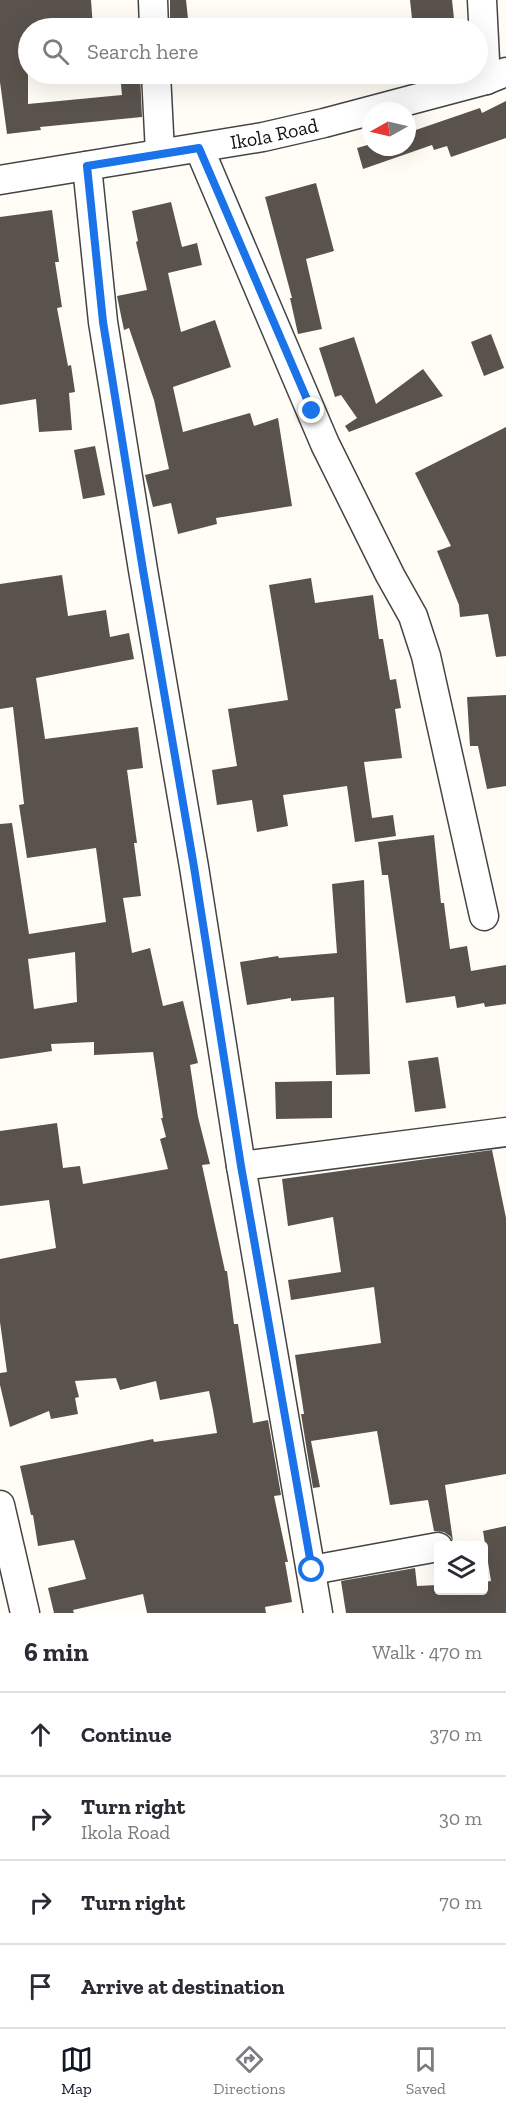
<!DOCTYPE html>
<html lang="en">
<head>
<meta charset="utf-8">
<style>
	body { margin:0; font-family:"Zilla Slab",serif; background:#f7f7f7; color:#2b2b33 }
	.controls { position:absolute; right:18px; bottom:18px; display:grid; overflow:hidden; border-radius:6px; box-shadow:0 6px 24px #0002 }
	.controls button { width:54px; height:54px; display:grid; place-items:center; padding:0; border:0; border-bottom:2px solid #e1e1e2; background:#fff; color:#2b2b33; font:30px sans-serif }
	.compass { position:absolute; left:362px; top:102px; width:54px; height:54px; border-radius:50%; background:#fff; box-shadow:0 6px 24px #0002; rotate:262deg }
	.stop { position:absolute; width:18px; height:18px; margin:-14px; border:4px solid #1a73e8; border-radius:50%; background:#fff }
	.stop.end { background:#1a73e8; border-color:#fff; box-shadow:0 2px 6px #0008 }
	.list { margin:0; padding:0; list-style:none }
	h2 { display:flex; justify-content:space-between; align-items:center; height:78px; margin:0; padding:0 24px; font-size:26px }
	h2 small { font-size:20px; font-weight:400; color:#7c7c81 }
	.list li { display:grid; grid-template-columns:39px 1fr auto; gap:18px; align-items:center; box-sizing:border-box; height:84px; padding:0 24px; border-top:2px solid #e1e1e2 }
	.list b { display:block; font-size:22px; white-space:nowrap }
	.list p { margin:0; font-size:20px; white-space:nowrap; color:#7c7c81 }
	.list em { font-size:20px; font-style:normal; color:#7c7c81 }
	.icon { flex:none; width:33px; height:33px; fill:none; stroke:currentColor; stroke-width:2; stroke-linecap:round; stroke-linejoin:round }
	.map { position:relative; flex:none; width:506px; height:1613px; overflow:hidden }
	.search { position:absolute; background:#fff; box-shadow:0 6px 24px #0002; left:18px; right:18px; top:18px; height:66px; display:flex; align-items:center; gap:15px; box-sizing:border-box; padding:0 21px; border-radius:33px; color:#7c7c81; font-size:22px }
	.sheet { height:414px; background:#fff }
	nav { display:flex; justify-content:space-around; align-items:center; box-sizing:border-box; height:84px; border-top:2px solid #e1e1e2; background:#fff; font-size:16px; color:#7c7c81 }
	nav a { display:grid; justify-items:center; gap:3px }
	nav .on { color:#111827 }
	.map>svg:first-child { display:block }
</style>
</head>
<body>
<div class="map">
<svg width="506" height="1613" viewBox="0 0 506 1613">
	<rect width="100%" height="100%" fill="#fffdf5"/>
	<g fill="#5a524d" fill-rule="evenodd">
		<polygon points="0,0 91,0 93,28 28,28 28,104 122,95 120,74 140,74 142,117 40,127 41,130 7,134 0,82"/>
		<polygon points="170,0 186,0 189,28 170,28"/>
		<polygon points="410,0 452,0 455,28 413,28"/>
		<polygon points="506,101 506,138 451,157 447,146 434,150 432,145 363,169 357,148 371,144 371,147 407,147 407,133 480,108 482,113"/>
		<polygon points="316,183 334,251 306,259 322,329 298,334 290,298 292,298 265,197"/>
		<polygon points="171,202 182,247 197,243 202,265 168,273 181,332 215,320 231,367 173,387 183,432 250,413 254,426 278,418 292,506 216,518 217,524 178,534 171,503 153,507 145,475 169,469 154,400 129,328 124,330 117,296 147,290 136,242 138,241 132,211"/>
		<polygon points="52,210 59,262 55,262 62,307 57,308 68,366 71,365 75,392 69,393 72,430 39,432 36,399 0,405 0,217"/>
		<polygon points="491,334 504,368 484,376 471,342"/>
		<polygon points="354,337 376,404 423,369 443,396 349,432 345,426 357,418 341,395 335,397 319,348"/>
		<polygon points="506,427 506,656 496,657 488,614 460,617 459,605 437,551 451,546 415,473"/>
		<polygon points="95,446 105,495 83,499 74,450"/>
		<path d="M62,575L68,616L106,610L110,637L129,633L134,659L36,678L45,739L138,727L143,768L127,770L137,843H134L141,896L123,898L132,953L150,948L163,1006L183,1001L198,1063L190,1065L198,1117L210,1164L202,1165L225,1271H227L234,1324H238L253,1423L268,1420L281,1495L274,1496L288,1562H285L292,1602L265,1607L266,1613H147L143,1594L73,1610L74,1613H54L48,1588L86,1579L74,1540L38,1546L33,1515H31L20,1466L153,1439L154,1442L217,1433L213,1410L209,1391L160,1400L156,1381L120,1390L116,1378L75,1381L79,1397L75,1398L78,1414L51,1419L49,1411L10,1427L0,1385V1373L7,1372L0,1322V1259L56,1248L49,1200L0,1206V1131L57,1123L63,1168L80,1166L83,1184L168,1169L160,1139L166,1137L161,1118H163L153,1052L94,1055V1042L51,1044L52,1051L0,1059V824L12,823L29,934L106,922L96,848L27,858L19,805L24,804L13,707L0,709V584ZM75,952L77,1002L34,1009L28,959Z"/>
		<polygon points="311,578 315,603 373,595 379,639 383,639 390,680 396,679 401,708 395,709 402,758 364,762 372,818 393,815 396,836 355,842 347,786 283,795 288,826 257,832 252,800 217,805 212,770 237,766 228,709 288,700 269,585"/>
		<polygon points="506,695 506,786 487,789 478,746 470,746 467,697"/>
		<polygon points="434,835 441,903 444,903 450,949 467,946 471,971 506,965 506,1004 485,1007 484,1003 457,1008 455,996 406,1003 388,875 382,875 378,842"/>
		<polygon points="364,880 370,1074 336,1075 334,997 291,1001 291,998 247,1005 240,962 278,956 279,958 337,953 332,884"/>
		<polygon points="438,1057 446,1108 415,1112 408,1061"/>
		<polygon points="332,1081 332,1118 276,1119 275,1082"/>
		<polygon points="492,1150 506,1218 506,1474 445,1485 453,1541 450,1536 444,1532 434,1531 428,1500 390,1505 377,1431 311,1441 320,1487 313,1488 301,1414 304,1414 295,1355 381,1343 374,1287 291,1300 288,1280 341,1272 333,1217 288,1226 282,1179"/>
		<polygon points="506,1526 506,1613 346,1613 341,1581 415,1568 417,1586 438,1585 438,1590 486,1590 485,1582 491,1581 483,1531"/>
	</g>
	<g fill="none" stroke-linecap="round" stroke-linejoin="round">
		<defs>
			<g id="minor">
				<polyline points="153,0 154,28"/>
				<polyline points="482,0 486,80"/>
				<polyline points="156,74 160,153"/>
				<polyline points="199,148 325,444 390,575 413,616 426,656 484,916"/>
				<polyline points="87,166 103,322 143,570 194,867 241,1166 318,1613"/>
				<path id="s1" d="M0,180L263,137L324,123L486,80L506,72"/>
				<polyline points="241,1166 506,1132"/>
				<polyline points="0,1505 25,1613"/>
				<polyline points="312,1570 438,1547"/>
			</g>
		</defs>
		<use href="#minor" stroke="#444" stroke-width="31"/>
		<use href="#minor" stroke="#fff" stroke-width="28"/>
	</g>
	<g fill="none" stroke-linecap="round" stroke-linejoin="round">
		<polyline stroke="#1a73e8" stroke-width="8" points="312,411 199,148 87,166 103,322 143,570 194,867 241,1166 312,1570"/>
	</g>
	<g text-anchor="middle" stroke-width="6" stroke-linejoin="round" paint-order="stroke">
		<g font-size="20" fill="#111" stroke="#fff">
			<text dy="7" stroke="none"><textPath href="#s1" startOffset="278">Ikola Road</textPath></text>
		</g>
	</g>
</svg>
<div class="controls">
<button><svg class="icon" aria-label="layers" viewBox="0 0 24 24"><path d="M12 4l9 5-9 5-9-5zM3 14l9 5 9-5"/></svg></button>
</div>
<svg class="compass" viewBox="-18 -18 36 36"><path d="M0-13l5 13h-10z" fill="#e53935"/><path d="M0 13l5-13h-10z" fill="#7c7c81"/></svg>
<div class="stop" style="left:312px;top:1570px"></div>
<div class="stop end" style="left:312px;top:411px"></div>
<div class="search"><svg class="icon" aria-label="search" viewBox="0 0 24 24"><circle cx="10" cy="10" r="6"/><path d="M15 15l6 6"/></svg>Search here</div>
</div>
<section class="sheet">
<h2>6 min<small>Walk · 470 m</small></h2>
<ul class="list">
<li><svg class="icon" aria-label="ahead" viewBox="0 0 24 24"><path d="M12 20V5M6 11l6-6 6 6"/></svg><div><b>Continue</b></div><em>370 m</em></li>
<li><svg class="icon" aria-label="right" viewBox="0 0 24 24"><path d="M7 20v-9h11M14 6l5 5-5 5"/></svg><div><b>Turn right</b><p>Ikola Road</p></div><em>30 m</em></li>
<li><svg class="icon" aria-label="right" viewBox="0 0 24 24"><path d="M7 20v-9h11M14 6l5 5-5 5"/></svg><div><b>Turn right</b></div><em>70 m</em></li>
<li><svg class="icon" aria-label="arrive" viewBox="0 0 24 24"><path d="M6 21V4h12l-3 4 3 4H6"/></svg><div><b>Arrive at destination</b></div></li>
</ul>
</section>
<nav>
<a class="on"><svg class="icon" aria-label="map" viewBox="0 0 24 24"><path d="M3 6l6-2 6 2 6-2v14l-6 2-6-2-6 2zM9 4v14M15 6v14"/></svg>Map</a>
<a><svg class="icon" aria-label="directions" viewBox="0 0 24 24"><path d="M12 3l9 9-9 9-9-9zM9 14v-3h6M13 9l2 2-2 2"/></svg>Directions</a>
<a><svg class="icon" aria-label="saved" viewBox="0 0 24 24"><path d="M7 4h10v16l-5-4-5 4z"/></svg>Saved</a>
</nav>
</body>
</html>
